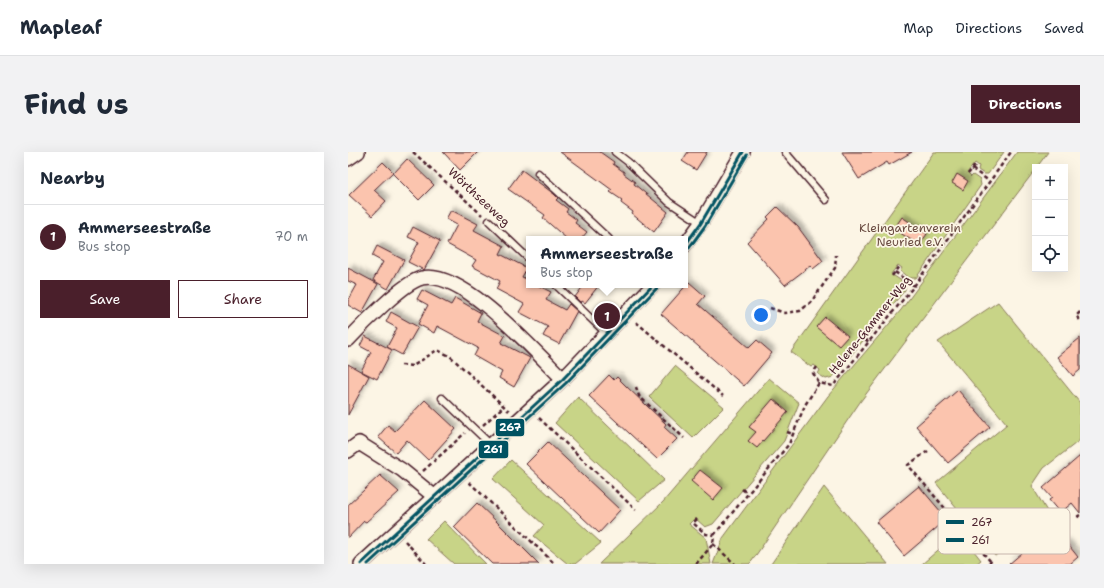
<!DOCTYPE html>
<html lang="en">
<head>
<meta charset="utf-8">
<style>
	body { margin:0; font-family:"Shantell Sans",sans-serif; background:#f2f2f3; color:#1f2937 }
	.controls { position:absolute; right:12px; top:12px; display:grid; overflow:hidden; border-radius:0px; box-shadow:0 4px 16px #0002 }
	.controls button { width:36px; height:36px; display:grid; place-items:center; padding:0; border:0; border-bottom:1px solid #e0e1e3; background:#fff; color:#1f2937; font:20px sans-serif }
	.you { position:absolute; left:413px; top:163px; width:14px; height:14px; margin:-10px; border:3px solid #fff; border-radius:50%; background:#1a73e8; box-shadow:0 0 0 6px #1a73e833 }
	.badge { display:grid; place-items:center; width:26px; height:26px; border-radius:50%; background:#4a1f2b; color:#fff; font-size:13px; font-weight:700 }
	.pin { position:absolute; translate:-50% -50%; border:2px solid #fff; box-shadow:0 1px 4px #0006 }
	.popup { position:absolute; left:178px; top:84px; width:162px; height:52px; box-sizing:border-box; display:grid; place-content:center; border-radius:0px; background:#fff; filter:drop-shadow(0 1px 3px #0005); font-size:13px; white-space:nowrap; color:#747a83 }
	.popup b { font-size:15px; color:#1f2937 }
	.popup::after { content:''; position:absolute; left:50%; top:100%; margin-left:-8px; border:8px solid transparent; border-top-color:#fff }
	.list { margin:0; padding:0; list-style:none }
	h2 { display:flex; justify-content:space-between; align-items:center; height:52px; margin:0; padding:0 16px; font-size:17px }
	h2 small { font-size:13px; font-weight:400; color:#747a83 }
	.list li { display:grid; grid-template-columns:26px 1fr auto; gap:12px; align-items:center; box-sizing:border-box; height:64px; padding:0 16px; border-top:1px solid #e0e1e3 }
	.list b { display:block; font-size:15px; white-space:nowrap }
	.list p { margin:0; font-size:13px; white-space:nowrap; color:#747a83 }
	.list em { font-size:13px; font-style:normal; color:#747a83 }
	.actions { display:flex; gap:8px; padding:12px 16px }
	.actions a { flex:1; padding:9px 0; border:1px solid #4a1f2b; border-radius:0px; text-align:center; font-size:14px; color:#4a1f2b }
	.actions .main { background:#4a1f2b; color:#fff }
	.icon { flex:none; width:22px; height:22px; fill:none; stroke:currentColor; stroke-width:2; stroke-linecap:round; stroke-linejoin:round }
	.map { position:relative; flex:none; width:732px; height:412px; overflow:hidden; border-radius:0px }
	header { display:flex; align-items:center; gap:24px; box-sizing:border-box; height:56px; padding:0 20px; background:#fff; border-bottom:1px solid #e0e1e3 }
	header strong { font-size:19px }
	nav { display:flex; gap:22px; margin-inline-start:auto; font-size:14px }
	.intro { display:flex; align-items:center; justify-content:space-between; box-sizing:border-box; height:96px; padding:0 24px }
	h1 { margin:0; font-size:28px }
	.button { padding:10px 18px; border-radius:0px; background:#4a1f2b; color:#fff; font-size:14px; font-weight:700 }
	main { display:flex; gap:24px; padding:0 24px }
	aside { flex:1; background:#fff; border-radius:0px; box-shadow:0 4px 16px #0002 }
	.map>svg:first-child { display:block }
</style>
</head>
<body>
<header>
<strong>Mapleaf</strong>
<nav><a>Map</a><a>Directions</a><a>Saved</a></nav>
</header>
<div class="intro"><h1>Find us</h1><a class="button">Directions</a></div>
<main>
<aside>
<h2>Nearby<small></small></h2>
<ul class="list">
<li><span class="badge">1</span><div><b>Ammerseestraße</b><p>Bus stop</p></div><em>70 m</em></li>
</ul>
<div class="actions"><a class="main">Save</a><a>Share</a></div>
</aside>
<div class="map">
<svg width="732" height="412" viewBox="0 0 732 412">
	<defs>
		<filter id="shadow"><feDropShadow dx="3.5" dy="-3.5" stdDeviation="2" flood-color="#0004"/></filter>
	</defs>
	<rect width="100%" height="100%" fill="#fcf5e5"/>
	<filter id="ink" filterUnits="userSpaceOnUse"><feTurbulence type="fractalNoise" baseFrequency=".025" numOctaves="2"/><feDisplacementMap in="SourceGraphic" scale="8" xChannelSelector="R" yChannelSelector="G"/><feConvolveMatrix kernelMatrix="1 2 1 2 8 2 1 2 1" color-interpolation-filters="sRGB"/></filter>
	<g filter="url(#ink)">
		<g fill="#c8d487" stroke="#897a59">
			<polygon points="586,0 656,0 640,22 636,22 630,18 631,14 627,11 619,21 623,25 625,23 632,28 633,33 568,126 561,126 552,119 554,116 550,113 543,122 557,131 557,138 485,225 478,227 470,222 472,218 466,213 463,215 443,200"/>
			<polygon points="669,0 700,0 689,15 687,15 687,18 512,250 404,409 401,412 365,412 375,386 480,244 553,158"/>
			<polygon points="650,150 732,251 732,288 696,316 684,334 700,361 647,404 588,331 659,272 590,190"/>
			<polygon points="327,214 376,255 345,286 301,245"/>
			<polygon points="421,226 451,251 436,289 365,372 357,375 347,366 341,372 358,386 363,412 251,412 315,350"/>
			<polygon points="230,245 316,328 291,349 207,271"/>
			<polygon points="163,308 253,391 227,412 220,412 186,384 196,373 145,327"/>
			<polygon points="476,335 540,412 423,412"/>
			<polygon points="96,369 138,412 106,412 78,387"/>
			<polygon points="611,380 633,408 628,412 574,412"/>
		</g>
		<g fill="#fbc4ae" stroke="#4a1f2b" filter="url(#shadow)">
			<polygon points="95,0 130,0 112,18"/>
			<polygon points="212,0 252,0 266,10 265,12 276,20 276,22 287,30 286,32 320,60 306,80 284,62 285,60 273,51 274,48 262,40 264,38"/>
			<polygon points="340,0 359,0 348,18 334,9"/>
			<polygon points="494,0 564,0 541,13 539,10 511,27"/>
			<polygon points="59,7 86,33 71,48 45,22"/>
			<polygon points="35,10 45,20 26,38 38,49 24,64 1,43"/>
			<polygon points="174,18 206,42 210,46 208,48 220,57 218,60 229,68 227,71 239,80 233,87 219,87 195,66 197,63 160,37"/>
			<polygon points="609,22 620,29 615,38 604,31"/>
			<polygon points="429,55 450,75 475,109 465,117 462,114 437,133 399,90 421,67 419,65"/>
			<polygon points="103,58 130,72 126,78 156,94 152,102 179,116 174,125 181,128 181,133 189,133 203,140 198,148 217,158 221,152 229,159 211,192 195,184 200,175 171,160 176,152 148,137 152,129 124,114 128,108 99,92 109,73 98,67"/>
			<polygon points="554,65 579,82 571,93 546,77"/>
			<polygon points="65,75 92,89 76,118 60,110 71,90 60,85"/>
			<polygon points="29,94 56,108 40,137 25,128 35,110 24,104"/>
			<polygon points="0,116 30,132 14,161 0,153 0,149 9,133 0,129"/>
			<polygon points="341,130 357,144 350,152 401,196 409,188 424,201 396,234 313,162"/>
			<polygon points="236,133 251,133 237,151 234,149 233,151 227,145"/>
			<polygon points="74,138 103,153 107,146 133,161 129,169 157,184 153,191 182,206 166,235 151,226 154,220 126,204 130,196 89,174 86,181 70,172 80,153 69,147"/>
			<polygon points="43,160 70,175 54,203 39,195 49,176 38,170"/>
			<polygon points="477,165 500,184 491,194 468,175"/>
			<polygon points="17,184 44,198 29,227 13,219 23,200 12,194"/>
			<polygon points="732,186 732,218 725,224 709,205"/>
			<polygon points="0,212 21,224 0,263"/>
			<polygon points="261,223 266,228 269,225 278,234 318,272 316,275 329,287 309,307 241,244"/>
			<polygon points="610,238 642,275 600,311 568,274"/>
			<polygon points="425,247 440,260 409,296 400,289 408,280 401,275"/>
			<polygon points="77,248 108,277 80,308 59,288 48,301 30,285 40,273 47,279"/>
			<polygon points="200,290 272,358 251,381 178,312"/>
			<polygon points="732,304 732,361 724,351 712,361 701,348 704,346 695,336"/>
			<polygon points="352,318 375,336 365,348 343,329"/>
			<polygon points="32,323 51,340 18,370 16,369 0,386 0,353"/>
			<polygon points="571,334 599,367 556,404 528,370"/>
			<polygon points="129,351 148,369 191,412 144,412 106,375"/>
			<polygon points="693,374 711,396 718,390 730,405 722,412 661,412 681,395 676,389"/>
		</g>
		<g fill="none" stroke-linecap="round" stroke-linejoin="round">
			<defs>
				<g id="lane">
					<polyline points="267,0 280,10 321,50 353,71"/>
					<polyline points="437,0 478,48"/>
					<polyline points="190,21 261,87"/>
					<polyline points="141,69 181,107"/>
					<polyline points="208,133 259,182"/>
					<polyline points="94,246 143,293"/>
				</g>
				<g id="street">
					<polyline points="0,7 10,0"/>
					<polyline points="337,93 353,71 395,0"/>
					<path d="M0,188C13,174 57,129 74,126C115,117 187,200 215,227"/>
					<polyline points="0,299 11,291 54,318 87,345"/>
					<polyline points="13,412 215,227 305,133"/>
				</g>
			</defs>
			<use href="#lane" stroke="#4a1f2b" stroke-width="9"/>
			<use href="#street" stroke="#4a1f2b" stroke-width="16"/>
			<g stroke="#4a1f2b" stroke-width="2.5" stroke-dasharray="4 3" stroke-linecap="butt">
				<polyline points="65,0 134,63"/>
				<polyline points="624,17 641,29"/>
				<polyline points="620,22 628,12"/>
				<polyline points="547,120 566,134"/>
				<polyline points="544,124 551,114"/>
				<polyline points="422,156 437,161 452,159 463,150 487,116 488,103"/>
				<polyline points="732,160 728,164 732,168"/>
				<polyline points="288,170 375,244"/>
				<polyline points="517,187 521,190"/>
				<polyline points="53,213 65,214 89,198 102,204 161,259"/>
				<polyline points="469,215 465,221 471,231"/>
				<polyline points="288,235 291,244 336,286"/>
				<polyline points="191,266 288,358"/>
				<polyline points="135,273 156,254"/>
				<polyline points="439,280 445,282"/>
				<polyline points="580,299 560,313 643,410"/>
				<polyline points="75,319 117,281"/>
				<polyline points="121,330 207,412"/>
				<polyline points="394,337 399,341"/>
				<polyline points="732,363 730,364 732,366"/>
				<polyline points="349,367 345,371 358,382 366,383"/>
				<polyline points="366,383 441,292 457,253 471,231 485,234 566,134 663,0"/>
				<polyline points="57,389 78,412"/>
				<polyline points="365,392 387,412"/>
				<polyline points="348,412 365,392 366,383"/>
				<polyline points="640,412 643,410 645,412"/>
			</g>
			<use href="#lane" stroke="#fcf5e5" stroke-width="6"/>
			<use href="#street" stroke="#fcf5e5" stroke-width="13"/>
			<defs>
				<g id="bus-1">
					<polyline points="337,93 353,71 395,0"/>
					<polyline points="13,412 215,227 305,133"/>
				</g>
				<g id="bus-2">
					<polyline points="341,96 357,74 399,3"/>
					<polyline points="20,412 218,231 309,136"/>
				</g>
			</defs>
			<use href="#bus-1" stroke="#fcf5e5" stroke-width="6"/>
			<use href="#bus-2" stroke="#fcf5e5" stroke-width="6"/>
			<use href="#bus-1" stroke="#005262" stroke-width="3"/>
			<use href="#bus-2" stroke="#005262" stroke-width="3"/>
		</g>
	</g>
	<g text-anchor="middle" stroke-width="3.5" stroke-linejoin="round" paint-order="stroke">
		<g font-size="12" fill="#4a1f2b" stroke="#fcf5e5">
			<text transform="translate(131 45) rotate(43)" y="4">Wörthseeweg</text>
			<text transform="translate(522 173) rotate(-51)" y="4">Helene-Gammer-Weg</text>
		</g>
		<g font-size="12" fill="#6a4c42" stroke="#fcf5e5">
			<text x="562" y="80">Kleingartenverein<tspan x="562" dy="14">Neuried e.V.</tspan></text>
		</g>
	</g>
	<rect x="590" y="356" width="132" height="46" rx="6" fill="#fcf5e5" stroke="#c7b5ad" stroke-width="1"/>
	<rect x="598" y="368" width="18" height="4" fill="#005262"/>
	<rect x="598" y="386" width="18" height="4" fill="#005262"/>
	<g font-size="11" fill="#4a1f2b">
		<text x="623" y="374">267</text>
		<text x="623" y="392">261</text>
	</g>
	<g stroke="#fcf5e5" stroke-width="1.5">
		<rect x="147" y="266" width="30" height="19" rx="4" fill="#005262"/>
		<rect x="130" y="288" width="31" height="19" rx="4" fill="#005262"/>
	</g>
	<g font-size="11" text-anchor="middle" font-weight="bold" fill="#fff">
		<text x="162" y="279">267</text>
		<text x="145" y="301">261</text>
	</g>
</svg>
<div class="controls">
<button>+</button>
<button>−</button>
<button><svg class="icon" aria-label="locate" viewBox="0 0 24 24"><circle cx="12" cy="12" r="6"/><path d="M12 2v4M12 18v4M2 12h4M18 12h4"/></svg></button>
</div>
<div class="you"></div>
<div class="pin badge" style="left:259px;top:164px">1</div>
<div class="popup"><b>Ammerseestraße</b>Bus stop</div>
</div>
</main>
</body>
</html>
